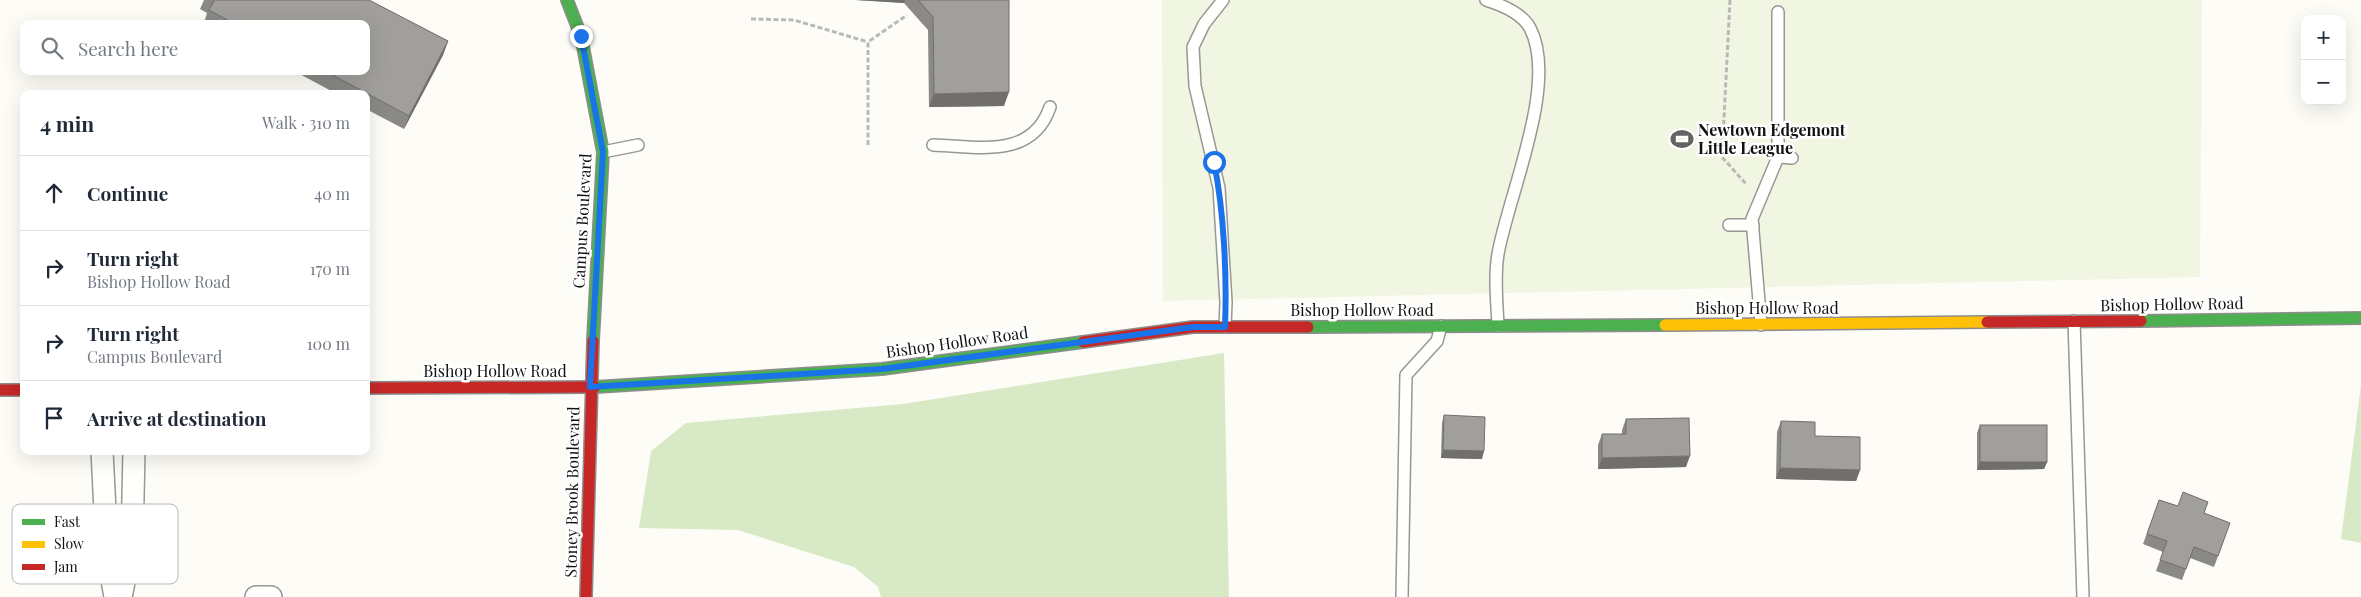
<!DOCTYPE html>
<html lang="en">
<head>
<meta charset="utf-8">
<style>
	body { margin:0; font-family:"Playfair Display",serif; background:#f2f2f3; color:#1f2937 }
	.controls { position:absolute; right:15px; top:15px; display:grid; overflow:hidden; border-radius:10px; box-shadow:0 5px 20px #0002 }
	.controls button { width:45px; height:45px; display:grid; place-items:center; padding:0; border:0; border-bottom:1px solid #e0e1e3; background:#fff; color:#1f2937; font:25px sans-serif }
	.stop { position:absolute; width:15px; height:15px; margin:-11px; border:4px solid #1a73e8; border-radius:50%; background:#fff }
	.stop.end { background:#1a73e8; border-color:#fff; box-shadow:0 1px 5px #0008 }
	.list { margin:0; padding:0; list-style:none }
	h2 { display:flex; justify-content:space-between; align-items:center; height:65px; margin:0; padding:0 20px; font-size:21px }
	h2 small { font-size:16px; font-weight:400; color:#747a83 }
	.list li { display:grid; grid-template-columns:32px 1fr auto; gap:15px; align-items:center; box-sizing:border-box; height:75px; padding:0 20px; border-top:1px solid #e0e1e3 }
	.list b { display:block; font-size:19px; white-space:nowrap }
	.list p { margin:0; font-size:16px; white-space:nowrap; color:#747a83 }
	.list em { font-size:16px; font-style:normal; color:#747a83 }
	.icon { flex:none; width:28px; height:28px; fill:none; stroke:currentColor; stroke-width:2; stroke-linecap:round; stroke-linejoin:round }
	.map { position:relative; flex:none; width:2361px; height:597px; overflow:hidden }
	.search { position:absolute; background:#fff; box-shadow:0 5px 20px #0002; left:20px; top:20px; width:350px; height:55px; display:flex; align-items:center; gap:12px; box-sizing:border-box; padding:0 18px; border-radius:10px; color:#747a83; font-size:19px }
	.panel { position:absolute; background:#fff; box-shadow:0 5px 20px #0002; left:20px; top:90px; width:350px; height:365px; border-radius:10px }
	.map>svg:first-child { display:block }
</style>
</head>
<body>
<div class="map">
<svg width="2361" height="597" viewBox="0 0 2361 597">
	<rect width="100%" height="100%" fill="#fdfcf7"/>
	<g fill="#d8eac5">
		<polygon points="1224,353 1229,597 881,597 878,587 854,567 738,530 639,528 651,451 686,423 903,404"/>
		<polygon points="2361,385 2361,543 2341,539"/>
	</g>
	<polygon fill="#f0f6e1" points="1162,0 2202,0 2200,277 1163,301"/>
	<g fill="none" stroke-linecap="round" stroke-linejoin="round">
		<defs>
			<g id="lane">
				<polyline points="1223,0 1204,24 1193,47 1195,86 1219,188 1226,302 1225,327"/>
				<path d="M1486,0C1502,5 1522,13 1530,28C1559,83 1508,196 1498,254C1494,277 1497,302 1498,326"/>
				<path d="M933,145C977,146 1032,160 1050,107"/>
				<polyline points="603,152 638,145"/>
				<polyline points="1778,157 1792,158"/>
				<polyline points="1729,225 1753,225"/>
				<polyline points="2074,321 2083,597"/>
				<polyline points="1761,325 1752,219 1778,157 1778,12"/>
				<polyline points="1402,597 1406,375 1437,341 1441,326"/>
			</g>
			<g id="street">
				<polyline points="102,451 107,551 115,597"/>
				<polyline points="121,597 132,543 134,451"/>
				<polyline points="256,597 271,597"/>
			</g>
			<g id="fast">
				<polyline points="567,0 581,36 603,152 593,341"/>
				<polyline points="2141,321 2361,318"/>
				<polyline points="1308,327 1665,325"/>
				<polyline points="595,387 882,369 1083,342"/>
			</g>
			<polyline id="slow" points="1665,325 1987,322"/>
			<g id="jam">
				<polyline points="1987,322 2141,321"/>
				<polyline points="1083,342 1193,327 1308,327"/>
				<polyline points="366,388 595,387"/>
				<polyline points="0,390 24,390"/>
				<polyline points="586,597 593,341"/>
			</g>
		</defs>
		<use href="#lane" stroke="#979795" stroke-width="14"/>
		<use href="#street" stroke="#979795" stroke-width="24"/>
		<use href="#fast" stroke="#8e8d8b" stroke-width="14"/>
		<use href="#slow" stroke="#8e8d8b" stroke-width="14"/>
		<use href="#jam" stroke="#8e8d8b" stroke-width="14"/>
		<g stroke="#b9b9b8" stroke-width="3" stroke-dasharray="5 2.5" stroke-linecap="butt">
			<polyline points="1730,0 1722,157 1747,185"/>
			<polyline points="751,19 794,20 868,42"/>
			<polyline points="868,145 868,42 907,15"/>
		</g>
		<use href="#lane" stroke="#fffffe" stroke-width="11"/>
		<use href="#street" stroke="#fffffe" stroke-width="21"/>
		<use href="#fast" stroke="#4caf50" stroke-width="11"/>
		<use href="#slow" stroke="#ffc107" stroke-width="11"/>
		<use href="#jam" stroke="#c62828" stroke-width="11"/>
	</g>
	<g fill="#8a8986">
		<polygon points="204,0 369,0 448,41 443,55 404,129 366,109 366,94 337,94 294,71 366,71 366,24 205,24 204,23 207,13 200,9"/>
		<polygon points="856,0 1009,0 1004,106 929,107 928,30 904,3"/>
		<polygon points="1444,415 1482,459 1441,458 1442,423"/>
		<polygon points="1626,419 1686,467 1598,469 1598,445 1602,434 1622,434 1622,430"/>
		<polygon points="1781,421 1815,436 1860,470 1856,481 1776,479 1777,432"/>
		<polygon points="1980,425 2047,462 2044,469 1977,470 1977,433"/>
		<polygon points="2159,500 2178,506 2204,513 2230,523 2214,567 2190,558 2182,580 2156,571 2163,552 2143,544"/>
	</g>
	<g fill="#716f6d">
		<polygon points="856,0 905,0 904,3"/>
		<polygon points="448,41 443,55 404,129 409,116"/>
		<polygon points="1009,92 1004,106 929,107 934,94"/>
		<polygon points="1443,450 1484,451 1482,459 1441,458"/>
		<polygon points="1690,456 1686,467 1598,469 1602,458"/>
		<polygon points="1980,462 2047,462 2044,469 1977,470"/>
		<polygon points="1780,468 1860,470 1856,481 1776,479"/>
	</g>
	<g fill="#a19f9c" stroke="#716f6d">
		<polygon points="213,0 369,0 448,41 409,116 325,71 366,71 366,24 235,24 209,10 214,1"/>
		<polygon points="918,0 1009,0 1009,92 934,94 933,17"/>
		<polygon points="1444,415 1485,417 1484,451 1443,450"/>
		<polygon points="1689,418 1690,456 1602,458 1602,434 1626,434 1626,419"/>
		<polygon points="1781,421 1815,422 1815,436 1860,437 1860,470 1780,468"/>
		<rect x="1980" y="425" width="67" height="37"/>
		<polygon points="2183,492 2208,502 2204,513 2230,523 2218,556 2194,547 2186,569 2160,560 2167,541 2147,534 2159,500 2178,506"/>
	</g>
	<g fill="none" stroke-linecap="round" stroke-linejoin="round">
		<path stroke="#1a73e8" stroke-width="6" d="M581,36L603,152L590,387L882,369L1193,327H1225C1227,275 1224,212 1214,162"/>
	</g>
	<defs>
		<symbol id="stadium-bare" viewBox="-9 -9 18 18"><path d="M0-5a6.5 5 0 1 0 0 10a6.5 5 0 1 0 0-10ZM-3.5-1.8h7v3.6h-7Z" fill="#646362" stroke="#fff" stroke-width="2.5" paint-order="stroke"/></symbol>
	</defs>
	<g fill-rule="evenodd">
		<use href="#stadium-bare" x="1666" y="123" width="32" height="32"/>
	</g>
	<g text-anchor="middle" stroke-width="5" stroke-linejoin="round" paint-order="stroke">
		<g font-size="16" font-weight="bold" fill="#111" stroke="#fff" text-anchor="start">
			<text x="1698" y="136">Newtown Edgemont<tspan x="1698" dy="18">Little League</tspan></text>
		</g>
		<g font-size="16" fill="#111" stroke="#fff">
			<text transform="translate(582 221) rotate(-87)" y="6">Campus Boulevard</text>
			<text transform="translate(2172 304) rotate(-1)" y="6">Bishop Hollow Road</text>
			<text x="1767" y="314">Bishop Hollow Road</text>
			<text x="1362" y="316">Bishop Hollow Road</text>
			<text transform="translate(957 342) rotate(-8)" y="6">Bishop Hollow Road</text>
			<text x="495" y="377">Bishop Hollow Road</text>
			<text transform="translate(572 492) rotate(-89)" y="6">Stoney Brook Boulevard</text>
		</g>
	</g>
	<rect x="12" y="504" width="166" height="80" rx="8" fill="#fff" stroke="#b8b8b8" stroke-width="1"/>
	<rect x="22" y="519" width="23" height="6" fill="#4caf50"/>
	<rect x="22" y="541" width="23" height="7" fill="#ffc107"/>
	<rect x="22" y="564" width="23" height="6" fill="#c62828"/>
	<g font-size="14" fill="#111">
		<text x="54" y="527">Fast</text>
		<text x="54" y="549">Slow</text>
		<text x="54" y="572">Jam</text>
	</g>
</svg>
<div class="controls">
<button>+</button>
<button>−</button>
</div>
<div class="stop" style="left:1214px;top:162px"></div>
<div class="stop end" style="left:581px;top:36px"></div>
<div class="search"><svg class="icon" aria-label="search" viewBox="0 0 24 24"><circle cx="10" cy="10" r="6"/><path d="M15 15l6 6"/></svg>Search here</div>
<section class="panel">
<h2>4 min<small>Walk · 310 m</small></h2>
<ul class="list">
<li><svg class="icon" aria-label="ahead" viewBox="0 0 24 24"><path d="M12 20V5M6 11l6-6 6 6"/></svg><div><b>Continue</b></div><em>40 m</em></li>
<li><svg class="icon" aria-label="right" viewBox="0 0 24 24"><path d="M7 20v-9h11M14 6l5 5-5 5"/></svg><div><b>Turn right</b><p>Bishop Hollow Road</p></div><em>170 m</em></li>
<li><svg class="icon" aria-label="right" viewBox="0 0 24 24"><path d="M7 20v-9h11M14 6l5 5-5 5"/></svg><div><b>Turn right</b><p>Campus Boulevard</p></div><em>100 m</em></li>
<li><svg class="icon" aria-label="arrive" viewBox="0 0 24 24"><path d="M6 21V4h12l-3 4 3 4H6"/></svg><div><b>Arrive at destination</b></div></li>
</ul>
</section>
</div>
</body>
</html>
